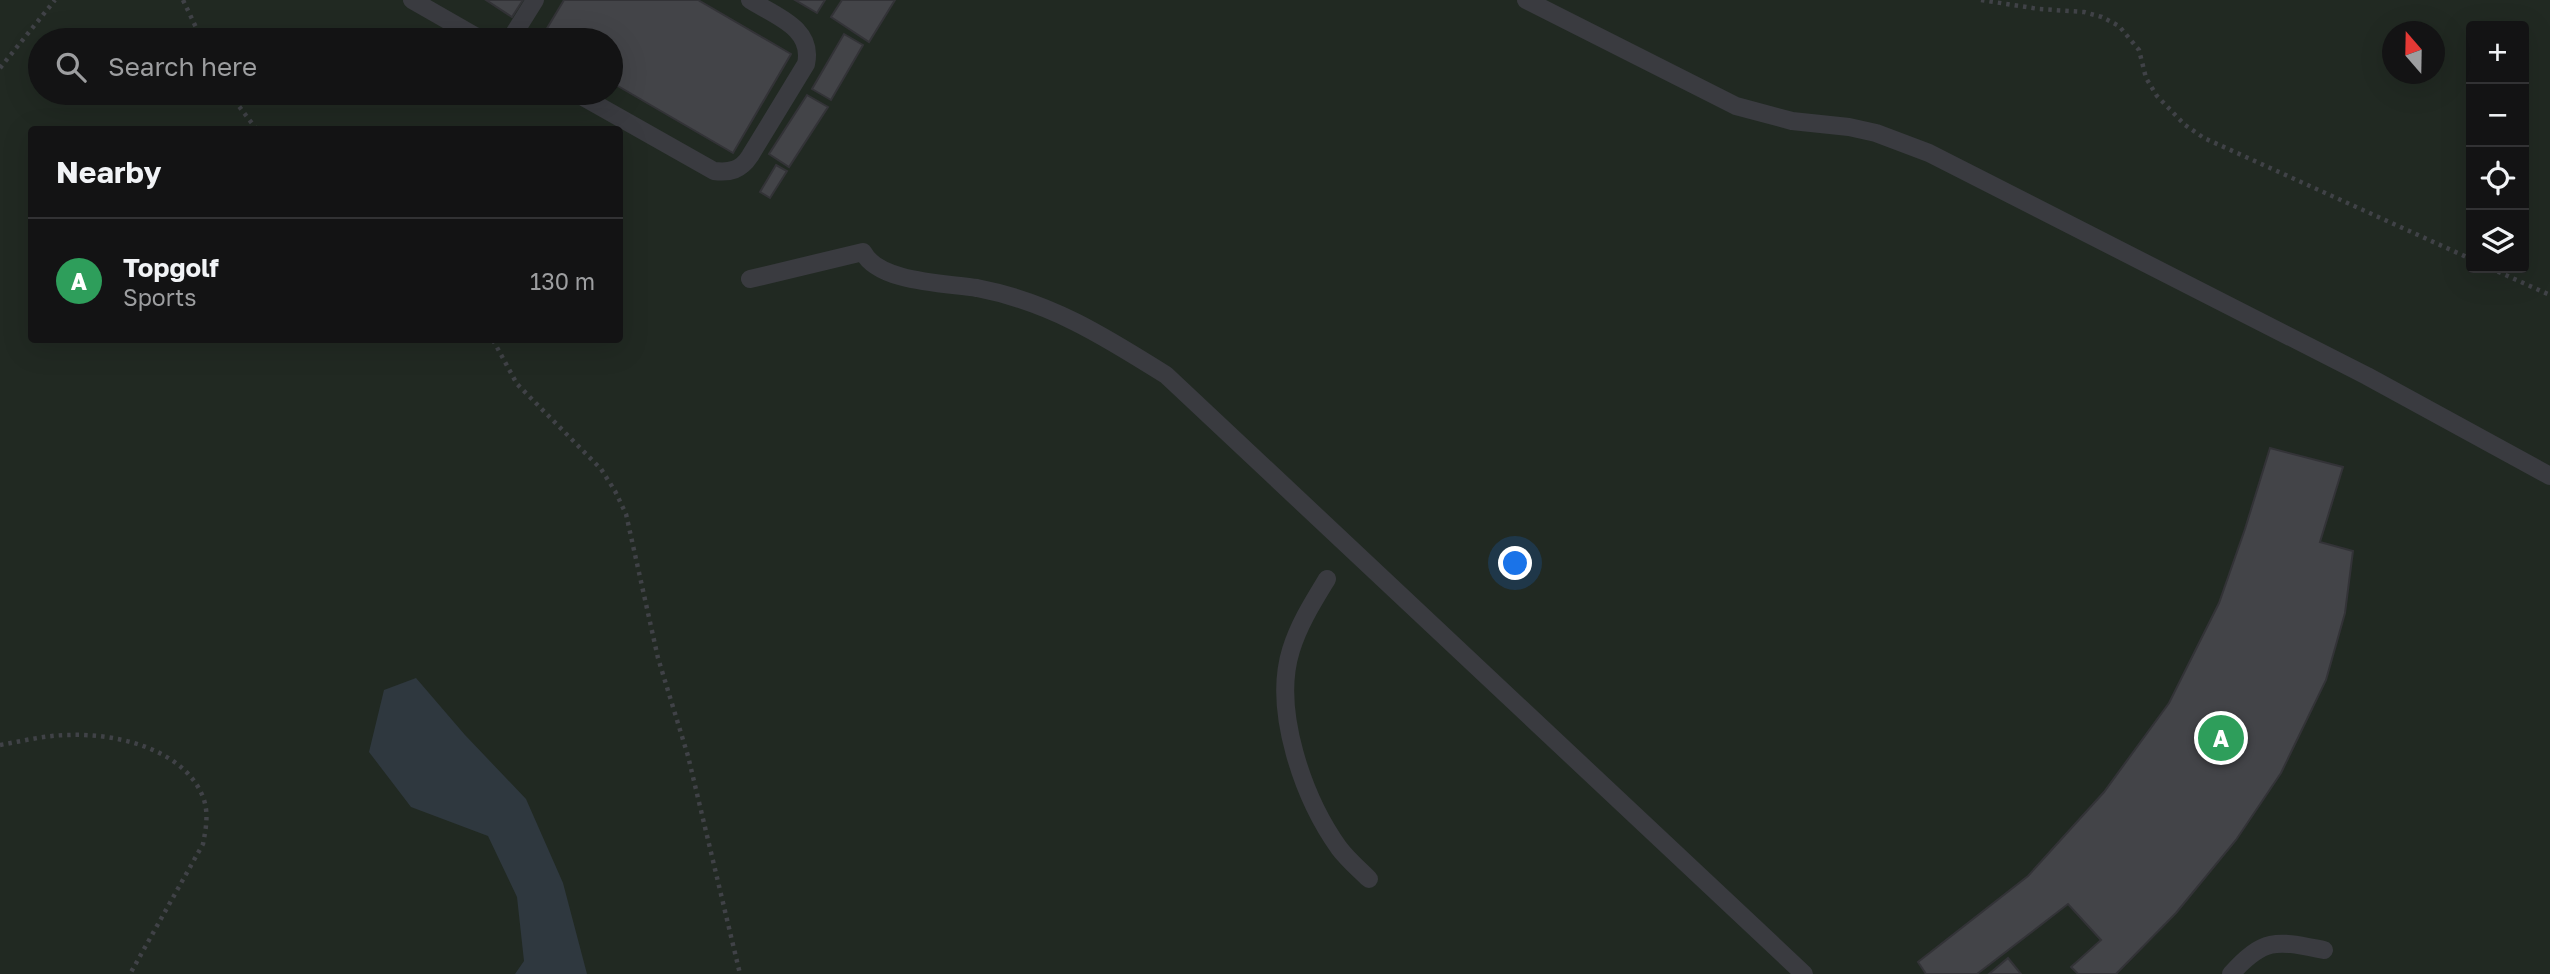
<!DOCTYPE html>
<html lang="en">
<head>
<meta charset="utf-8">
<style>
	body { margin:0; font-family:"Golos Text",sans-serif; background:#202022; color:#f1f3f6 }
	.controls { position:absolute; right:21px; top:21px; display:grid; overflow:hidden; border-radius:7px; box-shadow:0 7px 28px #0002 }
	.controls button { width:63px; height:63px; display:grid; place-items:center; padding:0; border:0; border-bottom:2px solid #323234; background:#131314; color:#f1f3f6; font:35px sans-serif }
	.compass { position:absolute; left:2382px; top:21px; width:63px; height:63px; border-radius:50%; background:#131314; box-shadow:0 7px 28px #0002; rotate:340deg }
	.you { position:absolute; left:1516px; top:564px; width:24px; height:24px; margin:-18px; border:5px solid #fff; border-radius:50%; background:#1a73e8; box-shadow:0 0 0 10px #1a73e833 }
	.badge { display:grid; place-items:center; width:46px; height:46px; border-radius:50%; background:#e9ac43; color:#fff; font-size:23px; font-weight:700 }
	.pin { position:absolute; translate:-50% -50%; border:4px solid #fff; box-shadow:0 2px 7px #0006 }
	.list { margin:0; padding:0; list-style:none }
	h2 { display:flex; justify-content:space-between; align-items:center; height:91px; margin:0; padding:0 28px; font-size:30px }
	h2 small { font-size:23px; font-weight:400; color:#9d9ea0 }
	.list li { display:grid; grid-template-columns:46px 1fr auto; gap:21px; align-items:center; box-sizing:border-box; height:126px; padding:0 28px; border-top:2px solid #323234 }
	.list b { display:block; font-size:26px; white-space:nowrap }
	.list p { margin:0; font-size:23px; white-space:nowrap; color:#9d9ea0 }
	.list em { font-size:23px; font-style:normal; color:#9d9ea0 }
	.icon { flex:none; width:38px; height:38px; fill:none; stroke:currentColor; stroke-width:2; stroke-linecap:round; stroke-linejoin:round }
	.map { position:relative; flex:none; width:2550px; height:974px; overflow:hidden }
	.search { position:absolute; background:#131314; box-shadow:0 7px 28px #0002; left:28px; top:28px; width:595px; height:77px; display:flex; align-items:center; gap:18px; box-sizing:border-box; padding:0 24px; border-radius:38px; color:#9d9ea0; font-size:26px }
	.panel { position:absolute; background:#131314; box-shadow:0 7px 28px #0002; left:28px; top:126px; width:595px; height:217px; border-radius:7px }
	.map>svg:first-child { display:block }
</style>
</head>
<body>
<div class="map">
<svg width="2550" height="974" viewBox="0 0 2550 974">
	<rect width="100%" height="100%" fill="#19191b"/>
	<path fill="#212922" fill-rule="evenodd" d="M0,0H2550V974H0ZM2471,26H2524V268H2471ZM2392,32H2434V74H2392ZM40,40H611V93H40ZM32,130H620V340H32Z"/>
	<polygon fill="#2f383f" points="416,678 465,735 526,799 563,883 587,974 515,974 524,961 517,897 488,836 411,807 369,752 384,690"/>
	<g fill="#434448" stroke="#333337" stroke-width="2">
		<polygon points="486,0 523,0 512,17"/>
		<polygon points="564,0 698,0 791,54 733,153 611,82 611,40 540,40"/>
		<polygon points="795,0 825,0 817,13"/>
		<polygon points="842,0 895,0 869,42 831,17"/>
		<polygon points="844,34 863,45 831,100 812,89"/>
		<polygon points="807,95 828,107 789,167 769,154"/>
		<polygon points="776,165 787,171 770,198 760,192"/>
		<polygon points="2270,448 2343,467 2320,542 2353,551 2345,613 2326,680 2281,773 2236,840 2176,913 2116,974 2078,974 2071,967 2101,940 2068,904 1977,974 1926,974 1918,962 2028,876 2104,792 2169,703 2219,603 2245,529"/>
		<polygon points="2008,958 2021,974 1989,974"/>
	</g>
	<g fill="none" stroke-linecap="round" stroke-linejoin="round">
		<g stroke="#404247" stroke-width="4.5" stroke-dasharray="3.5 5" stroke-linecap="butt">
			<polyline points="183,0 202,40"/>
			<polyline points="1981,0 2039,9 2084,12 2102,17 2119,26 2139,50 2146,78 2157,96 2185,125 2204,138 2471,259"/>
			<polyline points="0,68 55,0"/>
			<polyline points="229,93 257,130"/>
			<polyline points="2490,268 2550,295"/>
			<polyline points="493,340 517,384 601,469 615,491 626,514 658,658 688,756 740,974"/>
			<path d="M0,745C23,741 46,735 69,735C116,733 184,749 203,797C209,813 206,828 203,844L130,974"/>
		</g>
		<g stroke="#3a3b40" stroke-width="18">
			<polyline points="412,0 482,40"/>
			<polyline points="1526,0 1736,106 1792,121 1849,127 1876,133 1929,153 2367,376 2550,476"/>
			<polyline points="510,40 535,0"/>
			<path d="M576,93L714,171C730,173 741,170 750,156L806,64C814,28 775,16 750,0"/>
			<path d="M750,279L863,252C879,283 947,283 977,288C1050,302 1104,336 1166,375L1804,974"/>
			<path d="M1327,579C1313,602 1299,624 1291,650C1272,711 1304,799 1339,848C1348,860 1359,869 1369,879"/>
			<path d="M2231,974C2265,936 2278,941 2324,950"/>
		</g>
	</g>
</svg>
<div class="controls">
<button>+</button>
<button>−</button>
<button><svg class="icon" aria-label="locate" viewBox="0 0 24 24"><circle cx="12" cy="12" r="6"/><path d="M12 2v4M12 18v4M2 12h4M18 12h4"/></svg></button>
<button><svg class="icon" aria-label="layers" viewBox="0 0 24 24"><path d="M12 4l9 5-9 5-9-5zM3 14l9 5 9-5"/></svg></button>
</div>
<svg class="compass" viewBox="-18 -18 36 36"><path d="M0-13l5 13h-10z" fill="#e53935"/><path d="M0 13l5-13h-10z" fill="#9d9ea0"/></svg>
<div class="you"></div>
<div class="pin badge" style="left:2221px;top:738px;background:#2e9e5b">A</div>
<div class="search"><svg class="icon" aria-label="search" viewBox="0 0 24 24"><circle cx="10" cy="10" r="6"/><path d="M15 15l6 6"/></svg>Search here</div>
<section class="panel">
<h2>Nearby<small></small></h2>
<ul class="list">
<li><span class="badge" style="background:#2e9e5b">A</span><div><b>Topgolf</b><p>Sports</p></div><em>130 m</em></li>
</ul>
</section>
</div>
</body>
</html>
